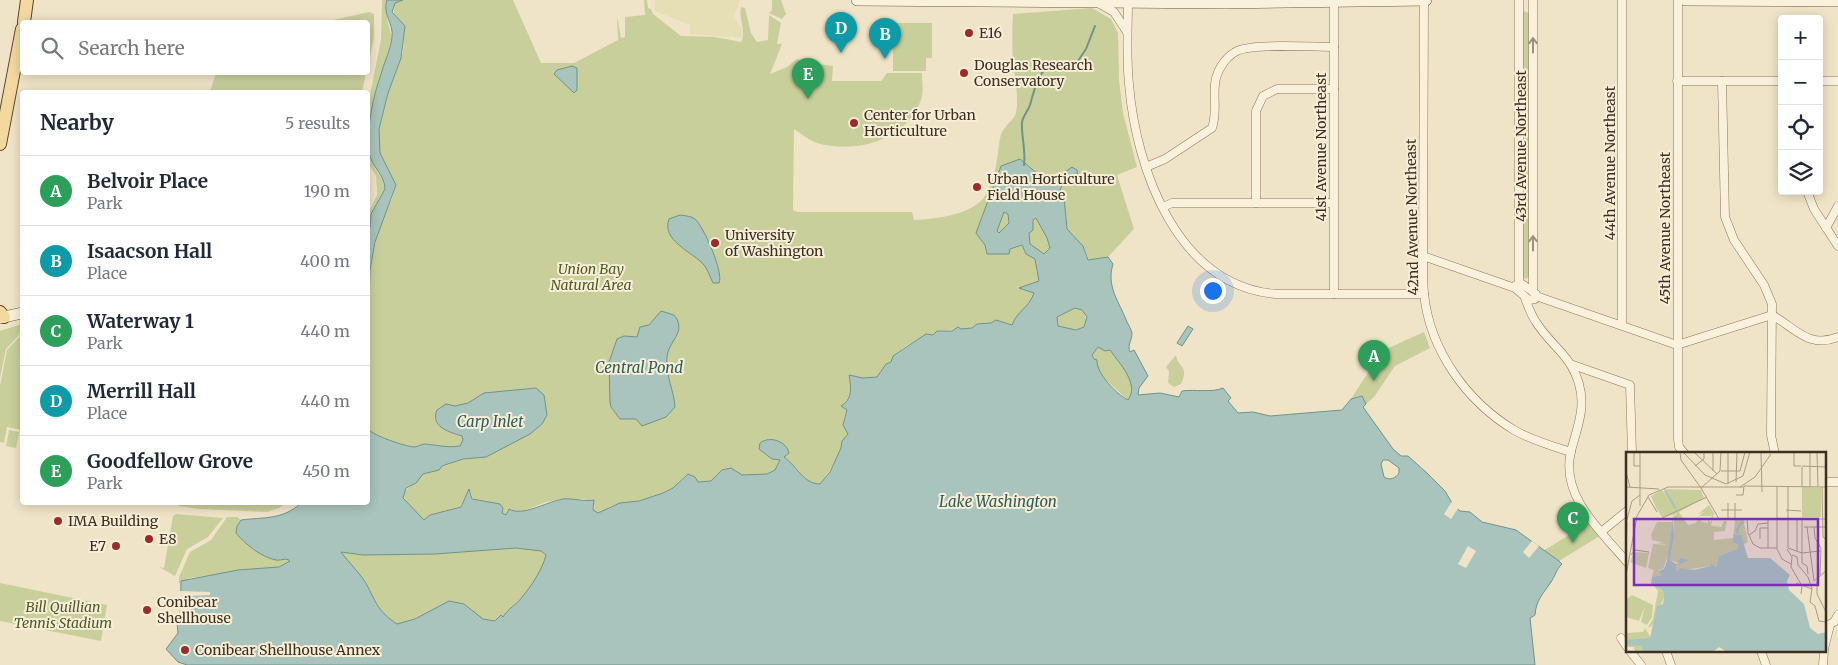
<!DOCTYPE html>
<html lang="en">
<head>
<meta charset="utf-8">
<style>
	body { margin:0; font-family:Merriweather,serif; background:#f2f2f3; color:#1f2937 }
	.controls { position:absolute; right:15px; top:15px; display:grid; overflow:hidden; border-radius:5px; box-shadow:0 2px 12px #0003 }
	.controls button { width:45px; height:45px; display:grid; place-items:center; padding:0; border:0; border-bottom:1px solid #e0e1e3; background:#fff; color:#1f2937; font:25px sans-serif }
	.you { position:absolute; left:1212px; top:290px; width:18px; height:18px; margin:-12px; border:4px solid #fff; border-radius:50%; background:#1a73e8; box-shadow:0 0 0 8px #1a73e833 }
	.badge { display:grid; place-items:center; width:32px; height:32px; border-radius:50%; background:#9e2a2b; color:#fff; font-size:16px; font-weight:700 }
	.pin { position:absolute; translate:-50% -41px; filter:drop-shadow(0 1px 2px #0008) }
	.pin::after { content:''; position:absolute; top:26px; width:18px; height:15px; background:inherit; clip-path:polygon(0 0,100% 0,50% 100%) }
	.list { margin:0; padding:0; list-style:none }
	h2 { display:flex; justify-content:space-between; align-items:center; height:65px; margin:0; padding:0 20px; font-size:21px }
	h2 small { font-size:16px; font-weight:400; color:#747a83 }
	.list li { display:grid; grid-template-columns:32px 1fr auto; gap:15px; align-items:center; box-sizing:border-box; height:70px; padding:0 20px; border-top:1px solid #e0e1e3 }
	.list b { display:block; font-size:19px; white-space:nowrap }
	.list p { margin:0; font-size:16px; white-space:nowrap; color:#747a83 }
	.list em { font-size:16px; font-style:normal; color:#747a83 }
	.icon { flex:none; width:28px; height:28px; fill:none; stroke:currentColor; stroke-width:2; stroke-linecap:round; stroke-linejoin:round }
	.map { position:relative; flex:none; width:1838px; height:665px; overflow:hidden }
	.search { position:absolute; background:#fff; box-shadow:0 2px 12px #0003; left:20px; top:20px; width:350px; height:55px; display:flex; align-items:center; gap:12px; box-sizing:border-box; padding:0 18px; border-radius:5px; color:#747a83; font-size:19px }
	.panel { position:absolute; background:#fff; box-shadow:0 2px 12px #0003; left:20px; top:90px; width:350px; height:415px; border-radius:5px }
	.map>svg:first-child { display:block }
</style>
</head>
<body>
<div class="map">
<svg width="1838" height="665" viewBox="0 0 1838 665">
	<rect width="100%" height="100%" fill="#f0e4c8"/>
	<polygon fill="#e6deb5" points="655,0 740,0 734,17 742,30 742,38 690,34 690,25 655,11"/>
	<g fill="#c9cf9b">
		<path d="M382,0H387V19L392,38L369,128C369,143 369,154 375,168C379,176 385,179 385,189L371,213L370,228L368,232V214L377,195V189L376,176L368,163V105L381,40Z"/>
		<path d="M403,0H513L541,63H574L618,40L617,16L621,38L625,37V17L645,15L644,0H647L648,8L651,9L653,14L681,36L715,37L741,42C747,30 738,19 741,7L745,8L751,33L757,42L768,40L769,15L781,23L777,44H782L770,74L787,67L797,59L805,62L833,66L832,81H881L887,73H922C922,82 924,92 921,100C906,141 855,154 817,143C808,140 801,133 794,129L793,210L797,212H912L914,220C935,219 972,215 985,196C996,179 997,157 1000,138C1002,126 1014,121 1016,113C1019,96 1015,80 1013,63C1012,47 1012,30 1013,14L1092,8L1111,19L1118,33L1119,80L1123,113L1137,167L1117,175L1134,229L1108,257L1089,260L1083,246L1067,229L1064,197L1060,190L1062,183L1069,178L1072,168L1058,177V181L1054,183L1044,179L1027,164L1001,166L976,233L985,245L987,254L1002,252L1023,245L1026,254L1035,259L1040,281L1020,288L1035,293L1031,303L1012,325L1004,322L977,324L972,328L937,331C933,336 929,335 923,338C912,342 895,351 891,362L886,364L877,377L863,378L849,375L851,391L844,420L848,434C839,451 833,469 820,484C803,484 797,466 784,457V446C778,440 771,439 763,440L774,460L780,459L775,470L767,474L742,475L724,469L711,481L697,482V479L686,475L673,488L662,493L639,501L614,505L598,513L593,510L595,506L590,501L583,499H562L546,502L521,512L507,510L506,515L502,513L503,509L473,499L470,490L459,508L424,520C419,517 403,498 402,494L423,474L463,459L461,446C445,448 439,445 426,444C421,444 418,447 414,447C404,446 374,436 368,429L370,270L379,227L392,199L396,185L380,153L379,129L388,93L403,52L405,26C398,18 390,14 395,3Z"/>
		<polygon points="772,0 781,0 786,14 782,19 769,13 772,10"/>
		<polygon points="1524,11 1531,14 1530,276 1526,279 1522,277 1522,15"/>
		<polygon points="369,12 374,14 374,37 368,68 368,22 280,22 329,21"/>
		<polygon points="889,23 932,23 932,58 926,58 926,71 893,71 893,50 889,49"/>
		<polygon points="216,73 216,72 366,73 362,92 210,92"/>
		<polygon points="1004,212 1008,214 1009,223 999,233 997,231"/>
		<polygon points="1036,218 1047,238 1050,248 1044,254 1030,244 1029,233 1033,230 1033,220"/>
		<path d="M1075,308L1082,310C1096,332 1071,332 1058,326L1057,317Z"/>
		<polygon points="22,324 19,335 6,349 0,378 0,331"/>
		<polygon points="1424,332 1430,348 1395,366 1374,397 1366,404 1359,396 1351,399 1382,351"/>
		<polygon points="22,334 22,430 7,427 4,443 0,442 0,386 7,350"/>
		<path d="M1099,346L1105,351L1110,350C1119,363 1141,384 1128,400L1099,374L1092,355Z"/>
		<path d="M1176,355C1178,369 1190,365 1181,384L1174,387L1168,383L1169,371L1166,367Z"/>
		<polygon points="9,430 19,432 16,448 6,446"/>
		<polygon points="175,503 175,502 286,503 279,508 267,512 199,509 179,506"/>
		<polygon points="176,514 223,518 208,537 187,549 175,576 159,567 164,568 173,516"/>
		<polygon points="227,517 237,517 241,520 238,523 236,533 255,550 274,559 290,559 289,563 279,567 190,578 179,583 179,577 190,552 211,540"/>
		<polygon points="1592,521 1603,534 1559,561 1543,551"/>
		<polygon points="538,543 551,558 508,621 394,630 335,551"/>
		<polygon points="0,583 107,605 101,641 0,621"/>
	</g>
	<g fill="#a9c4bc" stroke="#6f938a" fill-rule="evenodd">
		<path d="M387,0H403L395,3L392,12L405,26L401,58L388,93L379,129L380,153L396,185L375,242L370,270L368,344V232L370,228L371,214L385,189C385,174 370,166 369,151C367,123 373,97 382,71C385,60 391,49 392,37C394,24 382,14 387,0Z"/>
		<polygon points="572,66 577,68 577,90 574,93 554,74 557,70"/>
		<path d="M1020,159L1044,179L1054,183L1058,181V177L1072,167L1077,170L1078,178L1065,179L1060,190L1064,197L1067,229L1083,246L1088,260L1108,257L1113,264C1106,287 1119,301 1127,322C1129,325 1131,330 1132,333C1132,341 1127,345 1130,352L1134,350L1148,376L1139,388L1138,395L1160,393L1179,397L1182,391C1195,389 1211,393 1223,388L1231,398L1228,401L1238,413L1253,412L1270,416L1342,410L1351,399L1362,396L1366,404L1363,407L1393,449L1401,456H1408L1427,473L1445,491L1452,503L1460,511L1470,512L1482,522L1516,530L1559,561L1562,564C1556,570 1555,576 1551,582C1543,594 1536,600 1535,615L1530,618L1535,665H187L178,662L166,649L178,633L177,622H180L181,581L238,570L279,567L290,561C286,557 282,561 276,560C261,557 245,544 236,533L237,526L241,520C264,517 283,520 301,503L368,502V429C374,436 404,446 414,447C418,447 421,444 425,444C439,445 445,448 460,446L463,440L462,436C449,432 430,427 437,410L446,404L455,406L468,403L484,393L536,388L544,395L547,415L542,424L530,434L486,457L463,459L442,466L439,470L423,474L416,483L406,488L403,498L424,520L430,515L461,507L469,489L472,499L500,504L503,508L502,513L506,515L509,509C522,517 546,502 563,499C573,498 585,502 594,500L593,510L598,513L620,503L639,501L663,493L673,488L688,474L695,477L698,482L711,481L722,470L731,468L742,475L767,474L775,470L780,460L772,459L759,449L760,443C770,435 787,442 789,453L784,457C797,466 803,484 820,484L830,472L841,448L842,441L848,434L843,425L847,410L841,406C853,399 851,387 849,375L863,378L877,377L886,364L891,362L893,356L926,334L933,335L937,331H952L958,327L961,329L972,328L977,324L991,323L996,320L1012,325C1017,311 1029,308 1034,293L1019,288L1039,281L1035,259L1026,254L1022,245L1010,249L1009,254H987L985,245L976,233L1001,166ZM1004,212L1008,214L1009,223L999,233L997,231ZM1036,218L1047,238L1050,248L1044,254L1030,244L1029,233L1033,230V220ZM1075,308L1082,310L1087,317L1084,327L1076,330L1058,326L1057,317ZM1098,347L1105,351L1110,350C1119,363 1140,384 1128,400C1116,394 1096,373 1097,360L1094,359L1092,355ZM1383,460H1388L1399,468V473C1396,478 1390,481 1384,477L1381,464ZM516,548L541,551L546,555C543,568 531,587 522,597C517,605 508,608 503,617L501,615L495,621L483,619L464,604L449,601L415,619L397,624C379,612 377,605 368,587C362,575 349,563 341,552L363,555L435,554Z"/>
		<path d="M680,215C686,216 691,216 695,219C704,227 724,273 719,283H713C710,277 708,270 704,265C693,252 661,241 669,219Z"/>
		<path d="M661,311L674,315C688,332 668,341 667,357C665,375 674,390 675,407L666,417L642,426L636,419H620L611,407L610,402L609,362L617,339L624,336L637,337L640,327L649,325Z"/>
		<polygon points="1188,326 1193,329 1182,346 1177,343"/>
	</g>
	<g fill="#f0e4c8">
		<polygon points="1453,500 1459,507 1451,519 1444,514"/>
		<polygon points="1532,541 1539,546 1529,558 1523,552"/>
		<polygon points="1468,546 1476,551 1466,568 1458,564"/>
		<polygon points="180,591 210,592 210,595 189,596 190,605 210,604 210,608 190,608 190,617 210,617 210,621 180,622"/>
	</g>
	<g fill="none" stroke-linecap="round" stroke-linejoin="round">
		<path stroke="#6f938a" stroke-width="2" d="M1024,165C1026,150 1021,135 1022,122C1023,116 1028,111 1030,105C1040,70 1040,64 1078,61L1086,49L1095,26"/>
		<defs>
			<g id="street">
				<path d="M1128,0C1128,28 1126,56 1129,84C1136,169 1177,286 1276,294H1424"/>
				<polyline points="1334,0 1334,294"/>
				<path d="M1424,0L1423,256C1423,269 1423,282 1424,294C1430,350 1466,401 1514,430C1531,440 1552,446 1571,452"/>
				<polyline points="1678,0 1678,439 1679,447 1685,454"/>
				<polyline points="1100,4 1114,12 1127,32"/>
				<polyline points="1677,81 1782,81"/>
				<polyline points="1722,81 1725,217 1734,240 1764,285 1772,304 1771,435 1775,454"/>
				<polyline points="1819,81 1838,81"/>
				<path d="M1146,167L1165,159L1212,128C1218,112 1212,94 1216,78C1219,67 1227,56 1237,51C1253,43 1313,47 1334,47"/>
				<polyline points="1807,191 1814,209 1838,246"/>
				<polyline points="1256,203 1256,111 1263,96 1277,89 1334,89"/>
				<polyline points="1163,207 1172,203 1333,203"/>
				<polyline points="1826,228 1838,206"/>
				<polyline points="1423,256 1515,288 1529,300 1535,299 1536,294 1522,284 1516,285 1515,288"/>
				<polyline points="1519,284 1519,0"/>
				<polyline points="1533,292 1533,0"/>
				<path d="M1536,296L1677,345L1772,315C1795,328 1809,349 1838,337"/>
				<path d="M1525,298C1528,306 1531,315 1536,322C1551,346 1571,355 1579,384C1586,408 1577,428 1571,451C1560,496 1600,530 1627,562"/>
				<polyline points="1622,325 1622,0"/>
				<polyline points="1573,365 1630,385 1632,454"/>
				<polyline points="1824,482 1838,482"/>
				<polyline points="1601,532 1627,511"/>
				<polyline points="1824,627 1834,622 1838,615"/>
				<polyline points="1621,638 1627,647"/>
				<polyline points="1824,649 1830,625"/>
				<polyline points="1630,651 1641,665"/>
				<polyline points="1666,651 1671,665"/>
				<polyline points="1761,651 1766,665"/>
				<polyline points="1823,665 1824,651"/>
			</g>
			<g id="secondary">
				<polyline points="857,0 1225,3 1426,0"/>
				<polyline points="1685,0 1838,1"/>
				<polyline points="0,318 22,313"/>
			</g>
			<g id="primary">
				<polyline points="24,22 27,0"/>
				<polyline points="0,144 22,29"/>
				<polyline points="0,312 4,317"/>
			</g>
		</defs>
		<use href="#street" stroke="#8d765c" stroke-width="9"/>
		<use href="#secondary" stroke="#6f573f" stroke-width="12"/>
		<use href="#primary" stroke="#5b4430" stroke-width="14"/>
		<use href="#street" stroke="#faf1dc" stroke-width="8"/>
		<use href="#secondary" stroke="#faf1dc" stroke-width="11"/>
		<use href="#primary" stroke="#f3d9a0" stroke-width="12"/>
	</g>
	<defs><path id="oneway-shaft" d="M-6 0H5M1.5-3L5.5 0L1.5 3" fill="none" stroke-width="1.6" stroke-linecap="round" stroke-linejoin="round" transform="scale(1.25)"/></defs>
	<g stroke="#9c907e">
		<use href="#oneway-shaft" transform="translate(1533 45) rotate(-90)"/>
		<use href="#oneway-shaft" transform="translate(1533 243) rotate(-90)"/>
	</g>
	<g fill="#9e2a2b" stroke="#f7eed8" stroke-width="2">
		<circle cx="969" cy="33" r="5"/>
		<circle cx="964" cy="73" r="5"/>
		<circle cx="854" cy="123" r="5"/>
		<circle cx="977" cy="187" r="5"/>
		<circle cx="715" cy="243" r="5"/>
		<circle cx="58" cy="521" r="5"/>
		<circle cx="149" cy="539" r="5"/>
		<circle cx="116" cy="546" r="5"/>
		<circle cx="147" cy="610" r="5"/>
		<circle cx="185" cy="650" r="5"/>
	</g>
	<g text-anchor="middle" stroke-width="4" stroke-linejoin="round" paint-order="stroke">
		<g font-size="14" fill="#3d2e20" stroke="#f7eed8" text-anchor="start">
			<text x="979" y="38">E16</text>
			<text x="974" y="70">Douglas Research<tspan x="974" dy="16">Conservatory</tspan></text>
			<text x="864" y="120">Center for Urban<tspan x="864" dy="16">Horticulture</tspan></text>
			<text x="987" y="184">Urban Horticulture<tspan x="987" dy="16">Field House</tspan></text>
			<text x="725" y="240">University<tspan x="725" dy="16">of Washington</tspan></text>
			<text x="68" y="526">IMA Building</text>
			<text x="159" y="544">E8</text>
			<text x="106" y="551" text-anchor="end">E7</text>
			<text x="157" y="607">Conibear<tspan x="157" dy="16">Shellhouse</tspan></text>
			<text x="195" y="655">Conibear Shellhouse Annex</text>
		</g>
		<g font-size="14" fill="#3d2e20" stroke="#f7eed8">
			<text transform="translate(1521 146) rotate(-90)" y="5">43rd Avenue Northeast</text>
			<text transform="translate(1321 147) rotate(-90)" y="5">41st Avenue Northeast</text>
			<text transform="translate(1610 163) rotate(-90)" y="5">44th Avenue Northeast</text>
			<text transform="translate(1412 217) rotate(-91)" y="5">42nd Avenue Northeast</text>
			<text transform="translate(1665 228) rotate(-90)" y="5">45th Avenue Northeast</text>
		</g>
		<g font-size="14" font-style="italic" fill="#4d5a26" stroke="#f7eed8">
			<text x="591" y="274">Union Bay<tspan x="591" dy="16">Natural Area</tspan></text>
			<text x="63" y="612">Bill Quillian<tspan x="63" dy="16">Tennis Stadium</tspan></text>
		</g>
		<g font-size="15" font-style="italic" fill="#2f5d5a" stroke="#f7eed8">
			<text x="639" y="373">Central Pond</text>
			<text x="490" y="427">Carp Inlet</text>
			<text x="998" y="507">Lake Washington</text>
		</g>
	</g>
	<g transform="translate(1626 452)">
		<rect width="200" height="200" fill="#f0e4c8"/>
		<path d="M176,35L195,36V65H176ZM37,37L75,38L78,46L53,60L62,73L70,71L73,65L76,70L82,71V67L85,71L86,61L85,64H73L78,60L72,62L83,53L88,61L85,74L96,75L97,69H101L99,79L88,80V88L107,86L109,68L117,67L122,90L117,93L114,85L108,83L106,90L112,93L111,97L93,104L90,115L85,111V114L51,119L48,116L54,112L44,108L48,85V69L47,68L42,106L41,109L42,103L37,117L32,118L37,123L26,125L28,118L22,116L27,92L42,93L31,91H38L26,88L25,83L31,70H46L47,64L52,62L36,65L30,56L25,44L36,38L49,57ZM8,100L23,101L20,116L4,110ZM27,133L31,135L34,138L37,139L38,145L27,172L25,175H22L27,167L32,139ZM6,143L27,153L26,165L21,173L15,170L19,154L13,169L0,165V147ZM19,176L25,186L23,200H9L8,195H0V181L17,180Z" fill="#c9cf9b"/>
		<path d="M53,62L52,64L47,67L48,85L44,108L50,112L54,111L52,108L56,106L63,108L50,114V119L55,116L68,118L85,114V111L90,115L93,104L111,97L112,93L106,90L108,83H115L122,106H144L164,123L161,129L163,138L178,152L184,176L192,182L200,180V200H101L93,195L87,200H18L15,194L0,193V188L24,186L31,154L37,152L38,145L37,139L25,132L26,125L36,123L32,119L38,117L41,109L47,67Z" fill="#a9c4bc"/>
		<path fill="none" stroke="#a9c4bc" stroke-width="2.5" d="M39,39L50,57M111,82L112,75L118,69"/>
		<path fill="none" stroke="#a89b85" stroke-width="1" d="M8,0V14H14M54,0L55,8L75,36M57,0L79,23L100,32L117,24L124,0M68,0L91,22M87,0V19M102,0V32M135,0L136,40M168,0V14H175M184,0V35M191,0L192,35M69,14L78,7V0M176,14L200,15M176,15V35M95,19H114L119,0M0,20L4,35M110,30L111,0M0,35L33,37M114,35L129,25L145,2M151,35V97L156,107L165,112M196,35L197,85L200,87M75,36L93,67H200M75,36L94,19L95,0M110,43H117L118,34L200,35M22,45L31,60M14,54V0M95,58H116M160,58L175,59M36,66L81,45M121,66L122,81L127,92L134,96H151M102,67V51M109,67V51M142,67V96M176,67V111L181,114L182,122M0,71L6,49L14,43M178,75H200M181,75L188,129L200,119M188,75L189,86L195,96L194,123M123,83L129,79L132,72L142,71M134,87V76H142M162,96V35M162,96L176,101L194,99M161,97L166,105L165,115L176,134L175,142M171,99V67M0,102L1,70M5,103L9,98L23,100M166,103L171,105L172,113L182,125L186,137L184,150L189,154L193,169L200,170M0,123L11,64L23,43L42,35H117M191,129V142L200,160M170,131L186,137"/>
		<path fill="#7b2cbf" fill-opacity="0.15" stroke="#7b2cbf" stroke-width="2.5" d="M8,67H192V133H8Z"/>
		<rect width="200" height="200" fill="none" stroke="#3d2e20" stroke-width="2.5"/>
	</g>
</svg>
<div class="controls">
<button>+</button>
<button>−</button>
<button><svg class="icon" aria-label="locate" viewBox="0 0 24 24"><circle cx="12" cy="12" r="6"/><path d="M12 2v4M12 18v4M2 12h4M18 12h4"/></svg></button>
<button><svg class="icon" aria-label="layers" viewBox="0 0 24 24"><path d="M12 4l9 5-9 5-9-5zM3 14l9 5 9-5"/></svg></button>
</div>
<div class="you"></div>
<div class="pin badge" style="left:1374px;top:381px;background:#2e9e5b">A</div>
<div class="pin badge" style="left:885px;top:59px;background:#0f9aa8">B</div>
<div class="pin badge" style="left:1573px;top:543px;background:#2e9e5b">C</div>
<div class="pin badge" style="left:841px;top:53px;background:#0f9aa8">D</div>
<div class="pin badge" style="left:808px;top:99px;background:#2e9e5b">E</div>
<div class="search"><svg class="icon" aria-label="search" viewBox="0 0 24 24"><circle cx="10" cy="10" r="6"/><path d="M15 15l6 6"/></svg>Search here</div>
<section class="panel">
<h2>Nearby<small>5 results</small></h2>
<ul class="list">
<li><span class="badge" style="background:#2e9e5b">A</span><div><b>Belvoir Place</b><p>Park</p></div><em>190 m</em></li>
<li><span class="badge" style="background:#0f9aa8">B</span><div><b>Isaacson Hall</b><p>Place</p></div><em>400 m</em></li>
<li><span class="badge" style="background:#2e9e5b">C</span><div><b>Waterway 1</b><p>Park</p></div><em>440 m</em></li>
<li><span class="badge" style="background:#0f9aa8">D</span><div><b>Merrill Hall</b><p>Place</p></div><em>440 m</em></li>
<li><span class="badge" style="background:#2e9e5b">E</span><div><b>Goodfellow Grove</b><p>Park</p></div><em>450 m</em></li>
</ul>
</section>
</div>
</body>
</html>
